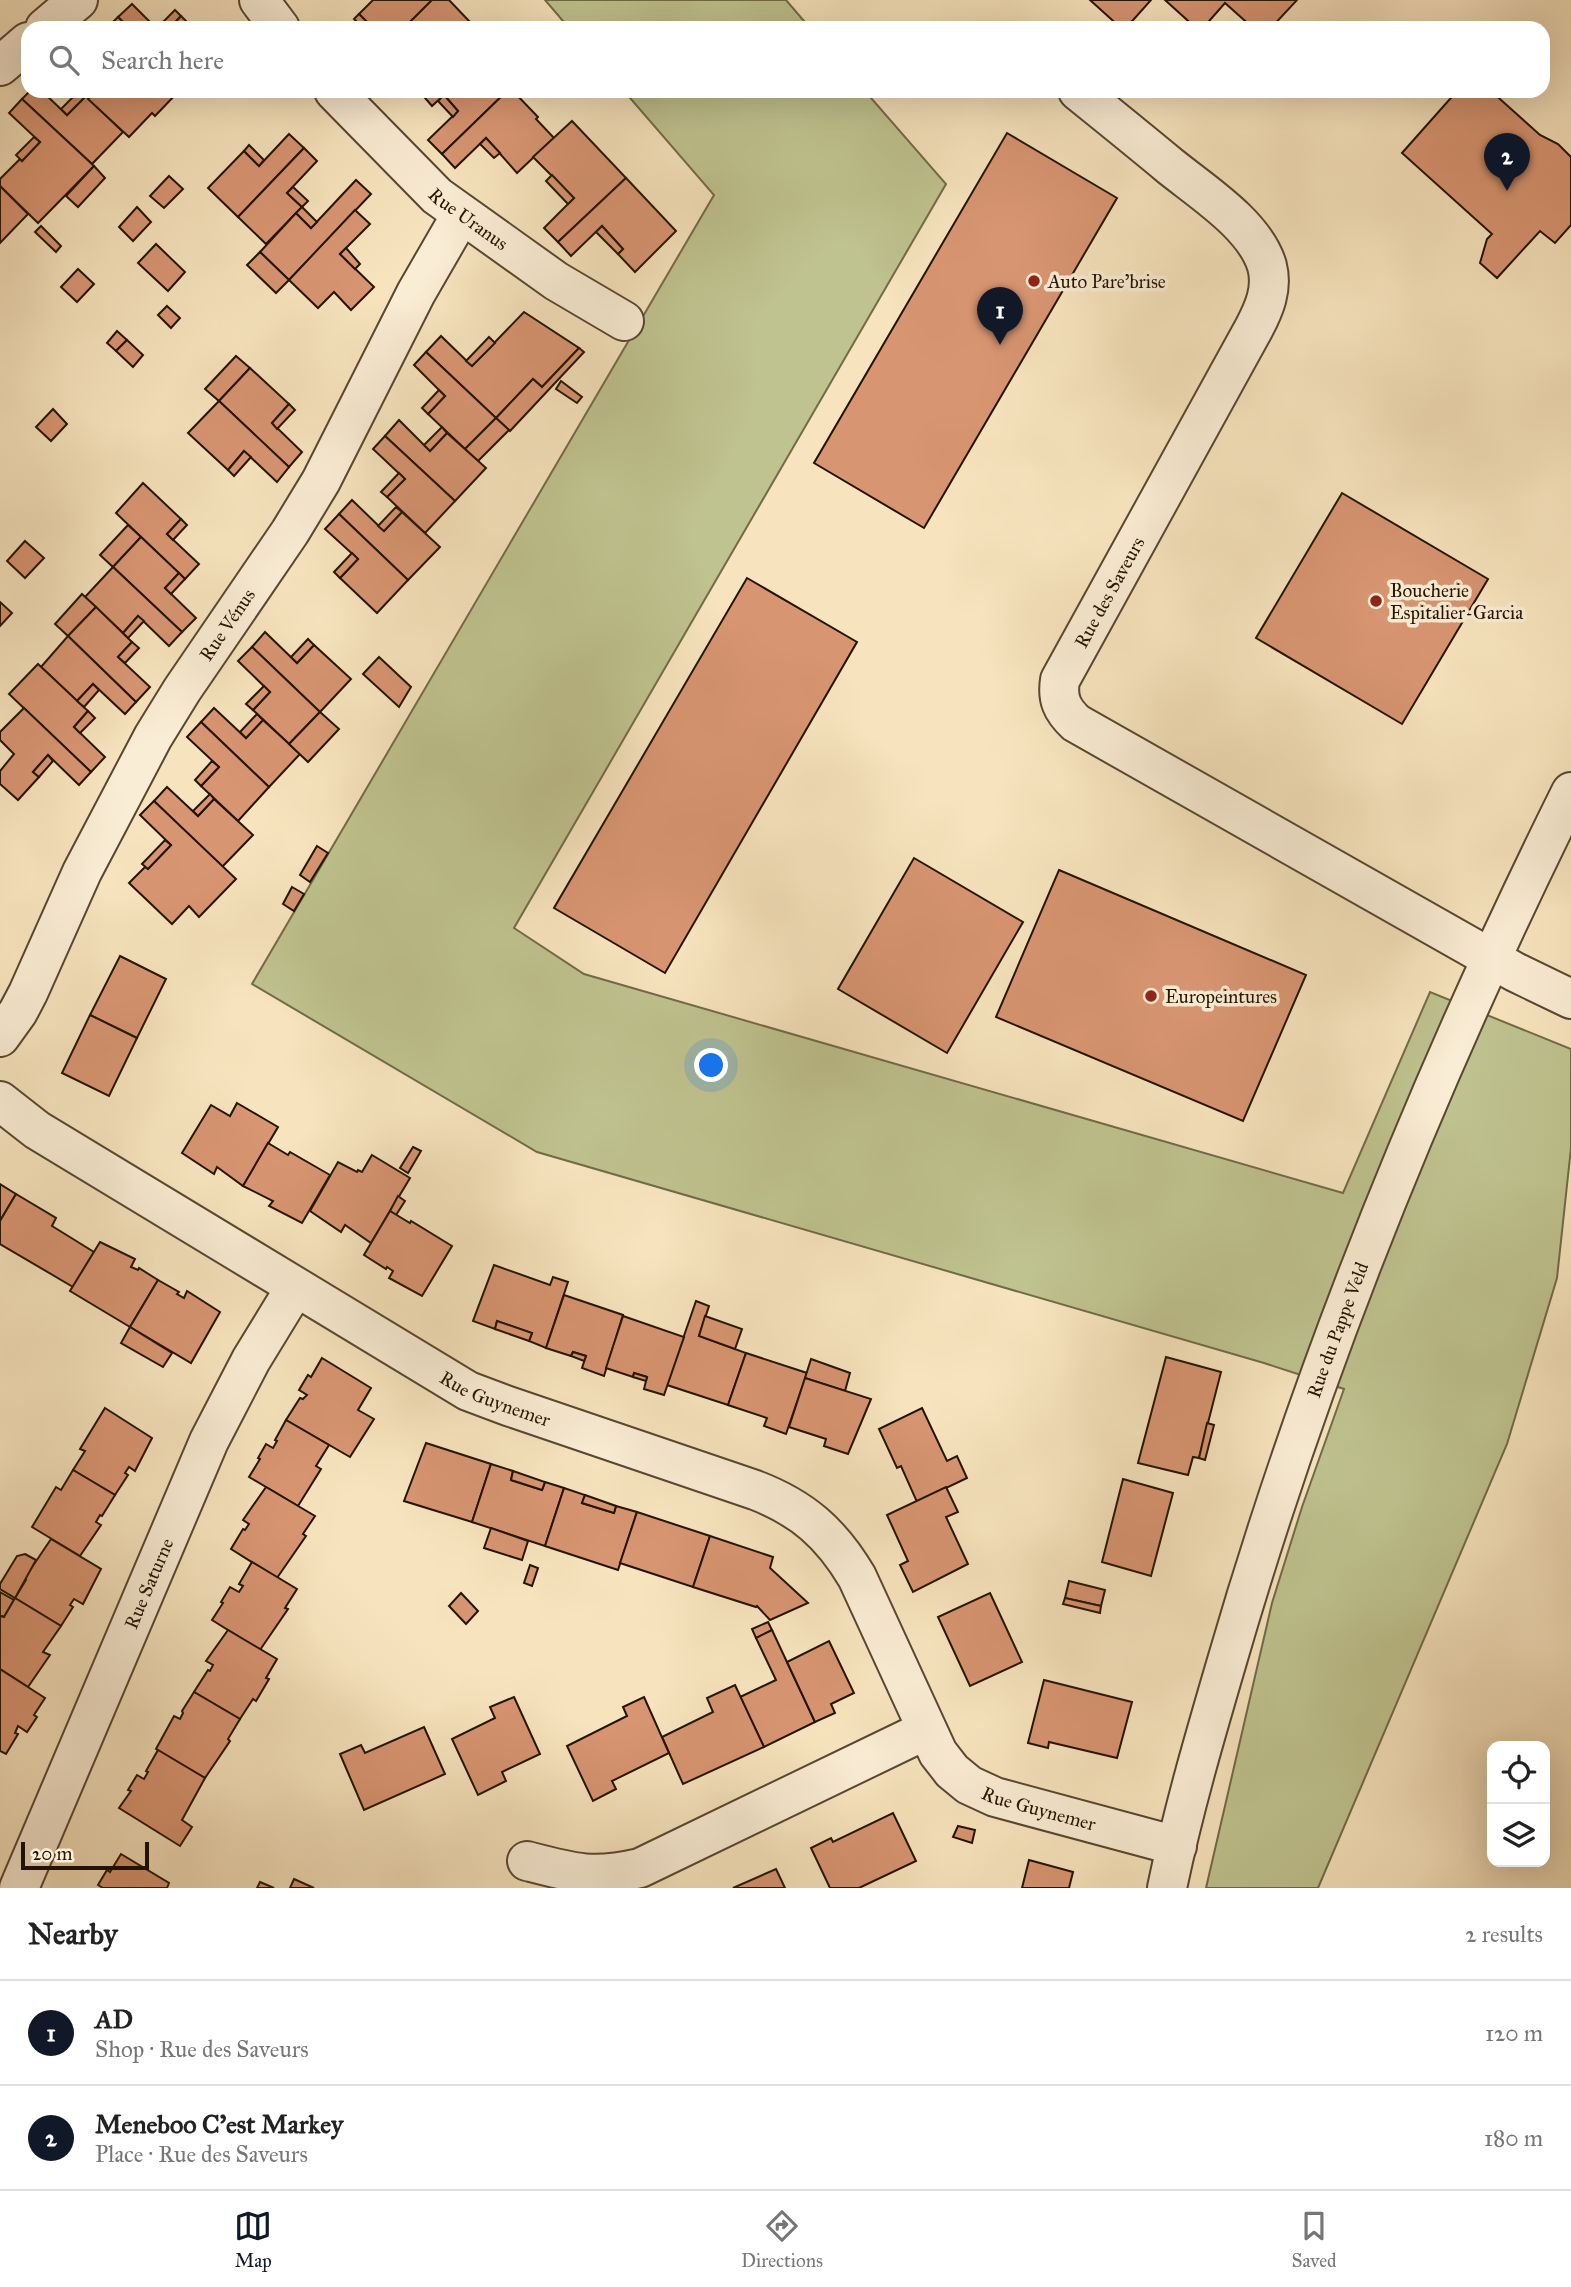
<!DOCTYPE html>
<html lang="en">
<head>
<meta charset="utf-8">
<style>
	body { margin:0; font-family:"IM FELL Great Primer",serif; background:#f2f2f2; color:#222 }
	.controls { position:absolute; right:21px; bottom:21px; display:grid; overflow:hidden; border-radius:14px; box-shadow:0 7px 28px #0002 }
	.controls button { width:63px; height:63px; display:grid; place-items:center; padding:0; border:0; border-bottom:2px solid #e0e0e0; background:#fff; color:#222; font:35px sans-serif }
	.scale { position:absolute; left:21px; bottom:18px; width:128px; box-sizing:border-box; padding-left:7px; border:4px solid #231300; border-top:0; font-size:19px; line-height:24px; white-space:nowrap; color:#231300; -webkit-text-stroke:5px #faedd5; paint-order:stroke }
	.you { position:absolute; left:712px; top:1066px; width:24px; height:24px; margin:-18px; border:5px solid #fff; border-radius:50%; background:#1a73e8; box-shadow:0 0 0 10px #1a73e833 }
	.badge { display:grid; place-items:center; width:46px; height:46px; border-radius:50%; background:#111827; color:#fff; font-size:23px; font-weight:700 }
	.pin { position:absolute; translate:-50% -58px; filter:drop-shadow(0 2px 4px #0008) }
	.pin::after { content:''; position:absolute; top:37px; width:24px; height:21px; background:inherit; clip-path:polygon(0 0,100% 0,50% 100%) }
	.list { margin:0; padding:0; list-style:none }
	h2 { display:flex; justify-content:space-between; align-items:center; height:91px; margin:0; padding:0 28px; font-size:30px }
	h2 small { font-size:23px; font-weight:400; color:#767676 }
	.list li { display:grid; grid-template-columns:46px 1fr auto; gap:21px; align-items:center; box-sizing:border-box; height:105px; padding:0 28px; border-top:2px solid #e0e0e0 }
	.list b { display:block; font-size:26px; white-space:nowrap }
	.list p { margin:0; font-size:23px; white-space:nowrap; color:#767676 }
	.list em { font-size:23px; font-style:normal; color:#767676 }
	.icon { flex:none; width:38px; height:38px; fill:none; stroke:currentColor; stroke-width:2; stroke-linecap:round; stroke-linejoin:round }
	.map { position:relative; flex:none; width:1571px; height:1888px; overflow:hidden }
	.search { position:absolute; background:#fff; box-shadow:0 7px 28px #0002; left:21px; right:21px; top:21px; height:77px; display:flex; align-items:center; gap:18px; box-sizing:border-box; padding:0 24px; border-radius:21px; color:#767676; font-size:26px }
	.sheet { height:301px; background:#fff }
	nav { display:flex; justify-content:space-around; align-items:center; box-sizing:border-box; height:98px; border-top:2px solid #e0e0e0; background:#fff; font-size:19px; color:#767676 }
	nav a { display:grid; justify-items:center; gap:4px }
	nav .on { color:#111827 }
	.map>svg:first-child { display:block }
</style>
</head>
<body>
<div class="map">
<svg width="1571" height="1888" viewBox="0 0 1571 1888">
	<rect width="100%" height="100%" fill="#f7e4be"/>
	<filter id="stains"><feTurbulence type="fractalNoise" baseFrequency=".00286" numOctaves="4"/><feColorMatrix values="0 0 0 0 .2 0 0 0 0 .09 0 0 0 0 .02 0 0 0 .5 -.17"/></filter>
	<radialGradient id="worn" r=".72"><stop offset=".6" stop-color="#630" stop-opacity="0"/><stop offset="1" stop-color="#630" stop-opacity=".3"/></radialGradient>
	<g fill="#bfc38f" stroke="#716b48" stroke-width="2">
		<polygon points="545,0 786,0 810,28 569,28"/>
		<polygon points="624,91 865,91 946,184 514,928 584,974 1343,1193 1430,992 1571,1049 1571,1148 1557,1278 1507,1444 1318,1888 1206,1888 1272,1603 1302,1507 1344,1389 1264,1363 537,1152 252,984 714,195"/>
	</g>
	<g fill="#d89572" stroke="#231300" stroke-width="2">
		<polygon points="373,0 432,0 404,28 373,28 359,14"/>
		<polygon points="432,0 449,0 470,22 463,28 404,28"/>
		<polygon points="1090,0 1151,0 1126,28 1121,28"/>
		<polygon points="1165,0 1297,0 1271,28 1253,28 1225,3 1203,28 1196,28"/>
		<polygon points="132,4 156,28 129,28 118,17"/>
		<polygon points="175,10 181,16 170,28 157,28"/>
		<polygon points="359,14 373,28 363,28 354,19"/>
		<polygon points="181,16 193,28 170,28"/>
		<polygon points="118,17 129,28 107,28"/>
		<polygon points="30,91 42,91 67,115 86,96 123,132 92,164 22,99"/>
		<polygon points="79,91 86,96 67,115 61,109"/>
		<polygon points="96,91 179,91 155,116 152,113 129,137 88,99"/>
		<polygon points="419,91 507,91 442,154 428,140 458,111 444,95 432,106"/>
		<polygon points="507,91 513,91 538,117 536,119 554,138 517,173 486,138 455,168 442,154"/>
		<polygon points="1457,91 1491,91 1540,135 1558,144 1571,157 1571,225 1555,243 1540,231 1497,278 1480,263 1487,239 1492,234 1402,153"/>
		<polygon points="444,95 458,111 453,117 438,101"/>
		<polygon points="22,99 94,166 38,223 0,186 0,179 20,159 22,161 40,142 9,113"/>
		<polygon points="572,121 626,178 558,242 544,228 574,198 533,157"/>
		<polygon points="1007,133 1117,198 924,528 814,463"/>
		<polygon points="289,134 304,148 238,217 208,188 244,151 259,166"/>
		<polygon points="34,137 40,142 22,161 16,155"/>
		<polygon points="486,138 500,153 494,158 480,144"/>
		<polygon points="249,145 264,160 259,166 244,151"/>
		<polygon points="304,148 317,161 287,193 302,207 266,244 238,217"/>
		<polygon points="94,166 105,178 78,207 66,196"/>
		<polygon points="552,175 574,198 568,204 546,181"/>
		<polygon points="169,176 183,189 164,208 150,196"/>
		<polygon points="626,178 676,231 635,272 618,254 623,249 602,226 571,256 558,242"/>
		<polygon points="356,180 371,194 289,280 260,252 296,213 311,228"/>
		<polygon points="0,186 28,214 0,243"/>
		<polygon points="293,187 308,201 302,207 287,193"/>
		<polygon points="137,207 151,222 133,241 119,227"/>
		<polygon points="302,207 317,222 311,228 296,213"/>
		<polygon points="355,210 370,224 340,254 374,287 351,310 334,292 318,308 289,280"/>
		<polygon points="41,226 61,246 56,252 35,232"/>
		<polygon points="602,226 623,249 618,254 596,232"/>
		<polygon points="156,244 185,272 168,291 138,263"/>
		<polygon points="346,248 360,264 355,269 340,254"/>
		<polygon points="260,252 289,280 276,293 247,265"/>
		<polygon points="78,269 94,284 77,302 61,287"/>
		<polygon points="167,306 180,318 171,328 158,315"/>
		<polygon points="524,312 579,348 542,387 533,379 496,418 426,352 441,336 472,366"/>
		<polygon points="117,331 127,340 116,351 107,343"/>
		<polygon points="489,337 495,343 472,366 466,361"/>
		<polygon points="127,340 143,355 133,367 116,351"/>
		<polygon points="579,348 584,352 510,431 496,418 533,379 542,387"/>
		<polygon points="426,352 496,418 465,449 428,414 445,396 414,365"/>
		<polygon points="236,356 250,368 219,401 205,389"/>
		<polygon points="250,368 289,404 272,423 302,452 289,467 219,401"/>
		<polygon points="561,381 582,397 577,403 556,389"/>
		<polygon points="439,390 445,396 428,414 422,408"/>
		<polygon points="219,401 289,467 277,482 244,451 228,470 188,433"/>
		<polygon points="289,404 295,410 277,429 272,423"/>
		<polygon points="53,409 67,424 51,441 36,427"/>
		<polygon points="496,418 509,430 478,461 465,449"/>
		<polygon points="399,420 430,451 447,433 486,468 455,501 385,436"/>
		<polygon points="442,427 447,433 430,451 424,445"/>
		<polygon points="385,436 455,501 425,533 387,497 405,479 373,449"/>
		<polygon points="244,451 251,457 234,476 228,470"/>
		<polygon points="399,473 405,479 387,497 381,492"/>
		<polygon points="143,483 181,519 167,534 199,564 185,579 116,513"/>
		<polygon points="1342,493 1488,579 1402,724 1256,638"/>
		<polygon points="352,500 384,531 402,512 440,547 408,580 339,514"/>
		<polygon points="396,507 402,512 384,531 378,526"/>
		<polygon points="339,514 408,580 377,613 340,578 358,559 325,529"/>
		<polygon points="181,519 187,525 173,540 167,534"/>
		<polygon points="128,525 141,537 113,567 100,555"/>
		<polygon points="141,537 179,573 165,588 196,618 182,632 113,567"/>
		<polygon points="25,541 44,558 25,578 7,561"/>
		<polygon points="352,553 358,559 340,578 334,572"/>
		<polygon points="113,567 182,632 169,646 138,616 123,633 85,597"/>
		<polygon points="179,573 185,579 171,594 165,588"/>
		<polygon points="747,578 857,642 665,973 554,908"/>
		<polygon points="82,594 96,607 68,636 55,624"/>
		<polygon points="0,602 12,613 0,626"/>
		<polygon points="96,607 132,642 118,657 150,687 136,702 68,636"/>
		<polygon points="138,616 144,621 128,638 123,633"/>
		<polygon points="265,632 297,663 314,645 351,679 320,712 252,647"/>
		<polygon points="68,636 136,702 125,714 93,684 77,701 41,667"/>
		<polygon points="308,639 314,645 297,663 291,657"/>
		<polygon points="132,642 139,648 125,663 118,657"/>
		<polygon points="252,647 320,712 289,744 253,710 270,692 238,661"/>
		<polygon points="379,657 411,687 399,707 363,674"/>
		<polygon points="38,664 88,711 74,727 105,757 91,772 9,694"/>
		<polygon points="93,684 99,690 84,707 77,701"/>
		<polygon points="264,686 270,692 253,710 246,704"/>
		<polygon points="24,708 91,772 79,785 48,755 33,772 39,777 18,800 0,784 0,771 14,754 0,740 0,732"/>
		<polygon points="214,708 246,738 263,720 300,754 269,787 201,722"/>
		<polygon points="88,711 95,718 80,733 74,727"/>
		<polygon points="320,712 339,729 308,762 289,744"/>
		<polygon points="257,714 263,720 246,738 240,732"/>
		<polygon points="201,722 269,787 238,821 201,786 219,767 187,737"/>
		<polygon points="48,755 53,761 39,777 33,772"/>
		<polygon points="212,761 219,767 201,786 195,780"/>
		<polygon points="167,787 198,816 214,799 253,835 222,867 154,801"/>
		<polygon points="210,794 214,799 198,816 193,811"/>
		<polygon points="154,801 236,879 199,917 189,906 172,924 129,883 145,867 148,869 171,845 140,815"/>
		<polygon points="165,840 171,845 148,869 142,864"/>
		<polygon points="317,846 328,853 310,882 300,875"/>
		<polygon points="914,858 1023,922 947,1053 838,989"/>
		<polygon points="1059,870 1306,975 1243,1121 996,1017"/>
		<polygon points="292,887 304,894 294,911 283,904"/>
		<polygon points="120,956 166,979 137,1038 90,1015"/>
		<polygon points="90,1015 137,1038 109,1096 62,1073"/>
		<polygon points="237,1103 278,1127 243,1186 217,1167 214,1174 182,1153 211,1105 230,1116"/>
		<polygon points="268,1143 288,1155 290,1152 330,1175 302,1223 269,1206 273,1201 243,1186"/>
		<polygon points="413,1147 421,1151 408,1173 400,1168"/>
		<polygon points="372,1155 410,1178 371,1243 345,1225 341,1232 310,1211 338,1162 357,1172 358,1170 362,1172"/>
		<polygon points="0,1184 16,1194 0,1221"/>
		<polygon points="16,1194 56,1218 52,1226 94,1252 73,1287 0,1244 0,1221"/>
		<polygon points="398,1196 405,1201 396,1215 390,1211"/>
		<polygon points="390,1211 410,1223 411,1221 452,1246 422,1296 389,1278 393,1271 387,1267 386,1269 364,1255"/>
		<polygon points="100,1242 135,1259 131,1267 138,1270 139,1268 158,1280 130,1327 70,1291"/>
		<polygon points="494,1265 550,1285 553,1277 568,1282 546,1348 529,1341 532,1333 497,1321 495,1329 473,1321"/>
		<polygon points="158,1280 179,1292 177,1294 184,1298 187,1291 220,1312 191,1363 130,1327"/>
		<polygon points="564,1295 623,1315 604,1376 582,1368 586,1356 573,1352 571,1356 546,1348"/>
		<polygon points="696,1301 709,1306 699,1336 746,1353 728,1405 667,1385"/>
		<polygon points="623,1316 684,1337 664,1395 644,1389 647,1377 634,1373 633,1377 606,1368"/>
		<polygon points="705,1316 742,1329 735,1349 699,1336"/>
		<polygon points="497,1321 532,1333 529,1341 495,1329"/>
		<polygon points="130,1327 172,1353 163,1367 121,1343"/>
		<polygon points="573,1352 586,1356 584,1361 571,1356"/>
		<polygon points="746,1353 807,1373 786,1434 764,1426 767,1418 728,1405"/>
		<polygon points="1166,1357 1221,1372 1199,1458 1193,1457 1188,1475 1138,1463"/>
		<polygon points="322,1358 371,1388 358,1410 374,1419 350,1457 286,1420 300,1398 303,1399 307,1395 299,1390 308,1375 311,1377"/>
		<polygon points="811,1359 850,1373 845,1391 805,1378"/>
		<polygon points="634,1373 647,1377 646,1381 633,1377"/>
		<polygon points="805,1378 871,1399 848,1454 824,1446 826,1439 789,1427"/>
		<polygon points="105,1408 152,1438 135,1471 129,1467 125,1473 128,1475 115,1495 73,1470 85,1451 80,1449"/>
		<polygon points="922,1408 947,1461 957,1456 967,1478 917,1502 901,1466 897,1468 879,1429"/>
		<polygon points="286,1420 329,1445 316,1466 321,1469 298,1506 249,1477 260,1459 258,1458 266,1444 273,1448 277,1441 275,1440"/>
		<polygon points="1207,1423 1214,1425 1205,1460 1199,1458"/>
		<polygon points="426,1443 491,1464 472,1522 404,1501"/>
		<polygon points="491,1464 513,1471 511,1480 542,1490 545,1482 564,1488 545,1546 472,1522"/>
		<polygon points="73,1470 115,1495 102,1516 100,1515 96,1522 101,1525 80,1556 32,1527 56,1487 61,1490"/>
		<polygon points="513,1471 545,1482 542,1490 511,1480"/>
		<polygon points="1123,1479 1173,1493 1151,1576 1102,1562"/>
		<polygon points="266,1487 315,1516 303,1534 306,1536 277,1578 231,1549 243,1529 245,1530 249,1524 243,1520"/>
		<polygon points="946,1487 958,1512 946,1517 968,1564 913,1592 900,1565 908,1561 887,1515"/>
		<polygon points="564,1488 585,1495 582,1503 614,1513 616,1506 637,1512 618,1570 545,1546"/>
		<polygon points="585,1495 616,1506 614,1513 582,1503"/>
		<polygon points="637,1512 710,1536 693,1587 620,1563"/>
		<polygon points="491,1528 528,1541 522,1560 484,1548"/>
		<polygon points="710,1536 773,1557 770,1568 808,1603 770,1620 757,1606 756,1607 693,1587"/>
		<polygon points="51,1539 101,1569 83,1604 74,1599 70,1605 73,1607 61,1626 15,1598 26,1580 24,1579"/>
		<polygon points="25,1554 36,1560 15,1598 0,1589 0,1584 17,1556"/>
		<polygon points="252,1562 297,1589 285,1608 288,1609 260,1650 212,1620 223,1603 221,1602 230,1587 239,1592 243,1586 239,1584"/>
		<polygon points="530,1565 538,1568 532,1586 524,1583"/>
		<polygon points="1069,1581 1105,1590 1101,1606 1065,1598"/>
		<polygon points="0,1592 14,1600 4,1617 1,1616 0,1618"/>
		<polygon points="461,1593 478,1611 466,1624 449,1606"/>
		<polygon points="990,1593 1022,1662 970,1686 938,1617"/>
		<polygon points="15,1598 61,1626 43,1652 50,1655 28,1687 0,1669 0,1618 1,1616 4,1617"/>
		<polygon points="1065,1598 1101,1606 1100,1613 1063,1604"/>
		<polygon points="768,1622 772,1630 756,1638 752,1629"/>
		<polygon points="228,1630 277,1659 266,1678 269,1679 256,1701 253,1699 240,1719 194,1692 208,1670 210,1671 213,1665 206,1661"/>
		<polygon points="772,1630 815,1722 764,1747 740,1697 776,1680 756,1638"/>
		<polygon points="829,1641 854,1693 831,1704 835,1713 815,1722 787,1662"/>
		<polygon points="0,1669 45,1698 34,1715 37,1717 27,1732 18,1726 15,1733 18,1734 6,1754 0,1751"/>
		<polygon points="1044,1680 1132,1702 1117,1758 1049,1742 1048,1748 1028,1743"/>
		<polygon points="735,1685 764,1747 683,1784 662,1737 713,1712 707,1698"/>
		<polygon points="194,1692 240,1719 228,1739 230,1741 205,1778 156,1749 174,1716 180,1719 183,1713 182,1711"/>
		<polygon points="514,1697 540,1754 502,1772 506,1781 478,1795 452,1739 495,1718 490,1707"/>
		<polygon points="644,1697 669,1753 612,1781 616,1789 593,1801 567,1746 627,1716 623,1707"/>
		<polygon points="424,1727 445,1774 364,1810 340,1754 361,1745 365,1753"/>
		<polygon points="158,1750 205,1778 182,1820 192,1827 180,1846 119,1808 131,1791 128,1790 137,1775 144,1779 148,1772 146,1771"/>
		<polygon points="893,1813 916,1861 859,1888 830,1888 811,1848 831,1838 833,1842"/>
		<polygon points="958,1826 975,1830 972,1843 953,1837"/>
		<polygon points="121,1854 169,1883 167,1888 103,1888 98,1885 107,1870 110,1872"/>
		<polygon points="1029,1860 1073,1872 1069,1888 1022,1888"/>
		<polygon points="776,1869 785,1888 733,1888"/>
		<polygon points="294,1879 314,1888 290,1888"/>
		<polygon points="260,1882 274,1888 257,1888"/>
	</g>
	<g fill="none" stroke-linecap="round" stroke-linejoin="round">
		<defs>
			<g id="minor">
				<polyline points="259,0 280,28"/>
				<polyline points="45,28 78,0"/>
				<polyline points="0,66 28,42"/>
				<path id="s1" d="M334,91L437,196L556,281L624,321"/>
				<path d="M1078,91C1109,116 1140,141 1170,166C1202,192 1255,225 1267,266C1273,289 1264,309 1254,328L1060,680C1057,699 1062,710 1076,723L1515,972L1571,999"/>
				<path id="s2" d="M0,1037L18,1012L28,993L82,872L153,737L182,690L290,532L321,481L416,293L461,215"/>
				<path id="s3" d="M0,1101L37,1130L468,1391L508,1406L755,1490C802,1508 831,1533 857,1577L938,1753L952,1771L969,1785L995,1797L1177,1846"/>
				<path d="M527,1861C573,1873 592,1879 640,1868L926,1730"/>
				<path id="s4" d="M19,1888L209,1441L251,1360L295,1288"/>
			</g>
			<g id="tertiary">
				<path id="s5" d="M1167,1888C1183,1811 1205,1736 1227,1661C1314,1361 1432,1072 1571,792"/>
			</g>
		</defs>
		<use href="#minor" stroke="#584730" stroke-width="42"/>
		<use href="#tertiary" stroke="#584730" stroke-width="42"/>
		<use href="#minor" stroke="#faedd5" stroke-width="38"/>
		<use href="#tertiary" stroke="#faedd5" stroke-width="38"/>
	</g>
	<g fill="#8f2418" stroke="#faedd5" stroke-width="2.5">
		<circle cx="1034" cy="281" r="7"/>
		<circle cx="1376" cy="601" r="7"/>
		<circle cx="1151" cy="996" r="7"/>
	</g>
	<g text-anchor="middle" stroke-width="7" stroke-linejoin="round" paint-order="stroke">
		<g font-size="19" fill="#231300" stroke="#faedd5">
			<text dy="7" stroke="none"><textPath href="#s1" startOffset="186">Rue Uranus</textPath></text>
			<text transform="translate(1109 592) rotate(-61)" y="7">Rue des Saveurs</text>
			<text dy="7" stroke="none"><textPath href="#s2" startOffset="472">Rue Vénus</textPath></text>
			<text dy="7" stroke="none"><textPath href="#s5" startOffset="584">Rue du Pappe Veld</textPath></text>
			<text dy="7" stroke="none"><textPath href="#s3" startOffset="579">Rue Guynemer</textPath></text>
			<text dy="7" stroke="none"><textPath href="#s4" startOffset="331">Rue Saturne</textPath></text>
			<text dy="7" stroke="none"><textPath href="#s3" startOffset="1304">Rue Guynemer</textPath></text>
		</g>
		<g font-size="19" fill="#231300" stroke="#faedd5" text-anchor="start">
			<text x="1048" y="288">Auto Pare'brise</text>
			<text x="1390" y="597">Boucherie<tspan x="1390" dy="22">Espitalier-Garcia</tspan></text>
			<text x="1165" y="1003">Europeintures</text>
		</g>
	</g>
	<rect width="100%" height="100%" filter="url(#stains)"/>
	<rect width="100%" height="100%" fill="url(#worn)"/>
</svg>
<div class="controls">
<button><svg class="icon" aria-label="locate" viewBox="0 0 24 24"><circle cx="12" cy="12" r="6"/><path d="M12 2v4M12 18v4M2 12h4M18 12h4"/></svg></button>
<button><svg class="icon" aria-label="layers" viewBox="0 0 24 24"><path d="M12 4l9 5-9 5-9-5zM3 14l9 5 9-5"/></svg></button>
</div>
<div class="scale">20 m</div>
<div class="you"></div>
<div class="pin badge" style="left:1000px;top:345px">1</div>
<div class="pin badge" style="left:1507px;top:191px">2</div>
<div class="search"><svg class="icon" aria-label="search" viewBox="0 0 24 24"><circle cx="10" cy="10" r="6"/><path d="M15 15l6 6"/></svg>Search here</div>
</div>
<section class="sheet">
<h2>Nearby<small>2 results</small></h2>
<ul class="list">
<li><span class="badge">1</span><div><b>AD</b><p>Shop · Rue des Saveurs</p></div><em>120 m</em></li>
<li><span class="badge">2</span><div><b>Meneboo C'est Markey</b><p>Place · Rue des Saveurs</p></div><em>180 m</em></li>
</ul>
</section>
<nav>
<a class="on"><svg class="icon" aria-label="map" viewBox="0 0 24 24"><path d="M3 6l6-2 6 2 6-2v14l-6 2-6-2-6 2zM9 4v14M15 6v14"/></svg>Map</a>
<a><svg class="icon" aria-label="directions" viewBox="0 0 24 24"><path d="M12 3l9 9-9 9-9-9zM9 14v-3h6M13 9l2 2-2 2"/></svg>Directions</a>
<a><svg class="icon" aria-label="saved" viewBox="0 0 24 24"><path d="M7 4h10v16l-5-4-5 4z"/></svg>Saved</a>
</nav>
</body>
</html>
